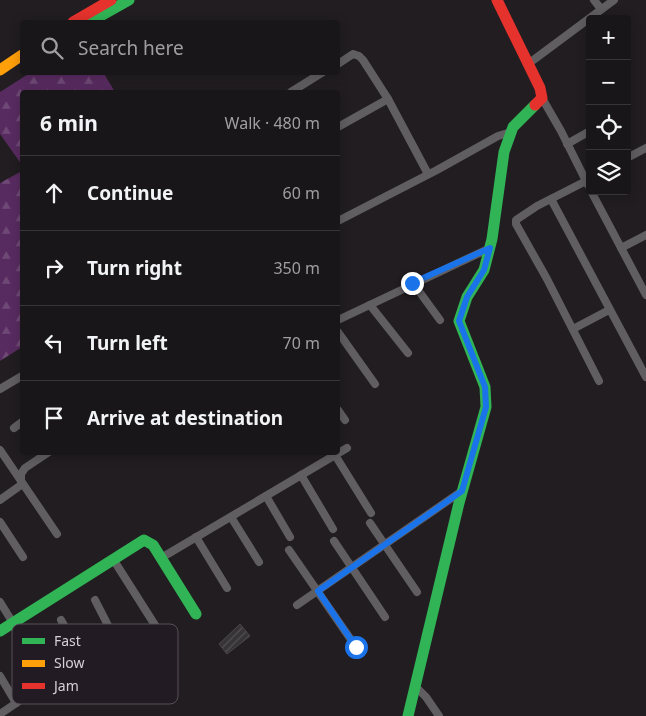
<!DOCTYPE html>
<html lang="en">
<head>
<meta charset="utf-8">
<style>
	body { margin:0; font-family:"Noto Sans",sans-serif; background:#221f22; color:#f1f3f6 }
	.controls { position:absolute; right:15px; top:15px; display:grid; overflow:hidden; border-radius:5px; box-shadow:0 2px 12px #0003 }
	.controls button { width:45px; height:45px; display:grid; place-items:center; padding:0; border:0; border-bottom:1px solid #373538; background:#191619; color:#f1f3f6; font:25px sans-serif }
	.stop { position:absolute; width:15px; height:15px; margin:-11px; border:4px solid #1a73e8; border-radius:50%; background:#fff }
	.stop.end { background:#1a73e8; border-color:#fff; box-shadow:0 1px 5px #0008 }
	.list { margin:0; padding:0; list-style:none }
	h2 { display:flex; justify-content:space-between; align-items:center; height:65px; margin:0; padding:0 20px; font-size:21px }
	h2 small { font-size:16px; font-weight:400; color:#9f9fa2 }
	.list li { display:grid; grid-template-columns:32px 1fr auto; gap:15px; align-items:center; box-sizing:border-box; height:75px; padding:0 20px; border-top:1px solid #373538 }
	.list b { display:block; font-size:19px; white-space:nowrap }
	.list em { font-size:16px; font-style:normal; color:#9f9fa2 }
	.icon { flex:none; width:28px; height:28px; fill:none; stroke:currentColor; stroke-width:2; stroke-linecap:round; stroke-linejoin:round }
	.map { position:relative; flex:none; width:646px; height:716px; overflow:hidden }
	.search { position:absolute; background:#191619; box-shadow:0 2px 12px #0003; left:20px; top:20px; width:320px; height:55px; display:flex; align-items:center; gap:12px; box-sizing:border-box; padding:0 18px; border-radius:5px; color:#9f9fa2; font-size:19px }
	.panel { position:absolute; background:#191619; box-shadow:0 2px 12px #0003; left:20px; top:90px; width:320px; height:365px; border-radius:5px }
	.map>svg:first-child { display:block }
</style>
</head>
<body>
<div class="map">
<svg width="646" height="716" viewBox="0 0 646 716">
	<defs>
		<pattern id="forest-firs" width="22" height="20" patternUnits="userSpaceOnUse" patternTransform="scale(1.25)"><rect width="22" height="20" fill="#582b60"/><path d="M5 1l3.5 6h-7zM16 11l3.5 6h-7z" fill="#6f4976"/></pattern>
		<pattern id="building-hatch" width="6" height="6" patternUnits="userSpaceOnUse" patternTransform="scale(1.25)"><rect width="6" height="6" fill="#373437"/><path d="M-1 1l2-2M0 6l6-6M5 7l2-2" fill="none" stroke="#535053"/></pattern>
	</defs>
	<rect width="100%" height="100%" fill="#211d21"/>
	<g fill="url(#forest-firs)">
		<polygon points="103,72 115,92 22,92 22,165 0,134 0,92 30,73"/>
		<polygon points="22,171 22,347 0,361 0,183"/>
	</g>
	<polygon fill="url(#building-hatch)" stroke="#4a454a" points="240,624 250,636 227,654 219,644"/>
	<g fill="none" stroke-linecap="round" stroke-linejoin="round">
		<g stroke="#615e61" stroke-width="8">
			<polyline points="594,0 601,9"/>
			<polyline points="338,64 353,54 359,56 363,60 388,99 428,174"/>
			<polyline points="528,64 614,0"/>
			<polyline points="291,92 323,72"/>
			<polyline points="542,98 561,131 588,185"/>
			<polyline points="338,127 388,99"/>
			<polyline points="567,144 590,131"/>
			<polyline points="627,158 646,148"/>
			<polyline points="590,179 537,206 516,220 516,224 547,279 599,381"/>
			<polyline points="591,191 646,295"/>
			<polyline points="551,199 646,377"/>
			<polyline points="338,221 437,170 498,136 511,132"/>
			<polyline points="621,248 646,235"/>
			<polyline points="413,283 440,320"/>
			<polyline points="370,305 408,353"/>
			<polyline points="338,320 490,248"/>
			<polyline points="573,329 609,310"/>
			<polyline points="338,332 375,384"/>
			<polyline points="0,389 22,376"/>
			<polyline points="338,410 345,420"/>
			<polyline points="14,428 22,422"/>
			<polyline points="0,450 57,534"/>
			<polyline points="335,455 371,513"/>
			<polyline points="301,475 333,529"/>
			<polyline points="266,496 290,537"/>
			<polyline points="0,500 21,485 21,474 25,468 49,452"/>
			<polyline points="231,517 259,562"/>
			<polyline points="0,522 23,557"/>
			<polyline points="370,523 417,592"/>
			<polyline points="196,537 227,588"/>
			<polyline points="334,541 385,617"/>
			<polyline points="289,550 356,647"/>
			<polyline points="161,558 347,448"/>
			<polyline points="113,559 167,644"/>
			<polyline points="0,602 13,623"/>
			<polyline points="297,605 462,491"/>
			<polyline points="61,620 83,659"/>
			<polyline points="28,643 49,682"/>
			<polyline points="0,676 16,703"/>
			<polyline points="415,686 426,697 439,716"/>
			<polyline points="0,714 114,637 95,600"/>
		</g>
		<g stroke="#30b455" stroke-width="11">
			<polyline points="90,22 129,0"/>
			<polyline points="0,631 144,540 153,545 196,614"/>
			<polyline points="408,716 459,503 486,407 485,387 459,321 467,297 484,270 492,239 504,152 513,127 535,105"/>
		</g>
		<polyline stroke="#ff9f0a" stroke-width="11" points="0,70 22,55"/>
		<g stroke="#e5322d" stroke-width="11">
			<polyline points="497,0 540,88 542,98 535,105"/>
			<polyline points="73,22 111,0"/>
		</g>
	</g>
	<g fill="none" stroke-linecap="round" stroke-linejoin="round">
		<polyline stroke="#1a73e8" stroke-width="6" points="356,647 318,591 462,491 486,407 485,387 459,321 467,297 484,270 490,248 412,283"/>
	</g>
	<rect x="12" y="624" width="166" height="80" rx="8" fill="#221b23" stroke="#585158" stroke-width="1"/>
	<rect x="22" y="638" width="23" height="6" fill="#30b455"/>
	<rect x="22" y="660" width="23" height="7" fill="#ff9f0a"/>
	<rect x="22" y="683" width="23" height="6" fill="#e5322d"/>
	<g font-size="14" fill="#d5d0d5">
		<text x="54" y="646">Fast</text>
		<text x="54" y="668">Slow</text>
		<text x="54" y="691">Jam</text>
	</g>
</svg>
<div class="controls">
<button>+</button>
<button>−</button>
<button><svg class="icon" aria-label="locate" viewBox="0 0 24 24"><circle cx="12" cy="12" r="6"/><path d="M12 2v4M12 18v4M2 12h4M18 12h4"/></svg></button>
<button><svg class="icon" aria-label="layers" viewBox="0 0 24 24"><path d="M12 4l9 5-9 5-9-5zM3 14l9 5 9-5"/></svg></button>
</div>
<div class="stop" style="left:356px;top:647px"></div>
<div class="stop end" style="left:412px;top:283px"></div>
<div class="search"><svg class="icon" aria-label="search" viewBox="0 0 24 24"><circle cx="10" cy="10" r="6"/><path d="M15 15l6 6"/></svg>Search here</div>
<section class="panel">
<h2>6 min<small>Walk · 480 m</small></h2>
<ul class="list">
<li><svg class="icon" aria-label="ahead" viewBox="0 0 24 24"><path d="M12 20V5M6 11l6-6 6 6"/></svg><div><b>Continue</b></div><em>60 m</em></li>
<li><svg class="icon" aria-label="right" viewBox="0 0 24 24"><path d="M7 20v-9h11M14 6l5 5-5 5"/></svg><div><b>Turn right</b></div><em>350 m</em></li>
<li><svg class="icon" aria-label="left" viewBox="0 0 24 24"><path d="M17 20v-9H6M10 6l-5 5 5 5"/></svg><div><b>Turn left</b></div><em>70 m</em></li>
<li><svg class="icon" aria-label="arrive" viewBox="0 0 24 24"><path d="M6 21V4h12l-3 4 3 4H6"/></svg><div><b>Arrive at destination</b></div></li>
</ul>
</section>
</div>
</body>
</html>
